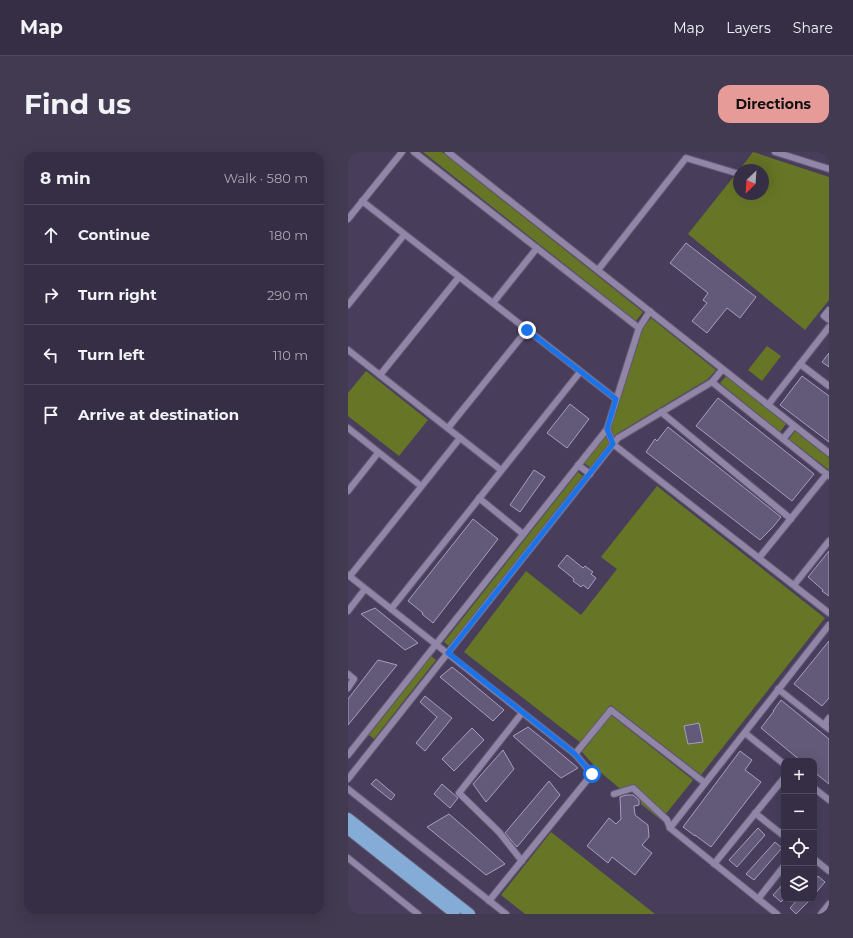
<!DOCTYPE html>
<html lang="en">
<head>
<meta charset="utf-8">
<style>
	body { margin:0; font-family:Montserrat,sans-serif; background:#413a50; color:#f1f3f6 }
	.controls { position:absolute; right:12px; bottom:12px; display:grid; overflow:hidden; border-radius:8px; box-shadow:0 4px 16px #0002 }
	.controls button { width:36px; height:36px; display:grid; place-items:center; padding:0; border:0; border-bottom:1px solid #504a5e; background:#362e45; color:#f1f3f6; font:20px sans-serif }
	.compass { position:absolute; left:385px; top:12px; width:36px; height:36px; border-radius:50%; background:#362e45; box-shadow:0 4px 16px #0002; rotate:205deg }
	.stop { position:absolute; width:12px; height:12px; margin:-9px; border:3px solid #1a73e8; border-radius:50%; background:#fff }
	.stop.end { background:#1a73e8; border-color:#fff; box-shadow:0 1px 4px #0008 }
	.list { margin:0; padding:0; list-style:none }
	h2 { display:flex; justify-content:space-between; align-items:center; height:52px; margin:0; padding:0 16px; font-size:17px }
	h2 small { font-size:13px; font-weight:400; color:#aaa8b3 }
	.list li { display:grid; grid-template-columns:26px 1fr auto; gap:12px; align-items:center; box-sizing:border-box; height:60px; padding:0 16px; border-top:1px solid #504a5e }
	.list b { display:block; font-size:15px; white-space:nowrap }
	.list em { font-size:13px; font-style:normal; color:#aaa8b3 }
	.icon { flex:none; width:22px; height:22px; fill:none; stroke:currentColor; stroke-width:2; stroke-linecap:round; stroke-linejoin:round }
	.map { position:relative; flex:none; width:481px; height:762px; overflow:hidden; border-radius:12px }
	header { display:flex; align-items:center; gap:24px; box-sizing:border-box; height:56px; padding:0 20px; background:#362e45; border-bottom:1px solid #504a5e }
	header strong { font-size:19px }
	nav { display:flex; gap:22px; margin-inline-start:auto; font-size:14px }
	.intro { display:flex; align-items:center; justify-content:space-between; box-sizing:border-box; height:96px; padding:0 24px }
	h1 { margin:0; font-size:28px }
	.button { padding:10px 18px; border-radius:12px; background:#e69b98; color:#111; font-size:14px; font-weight:700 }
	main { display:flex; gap:24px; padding:0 24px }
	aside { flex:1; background:#362e45; border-radius:12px; box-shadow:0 4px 16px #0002 }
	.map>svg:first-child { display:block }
</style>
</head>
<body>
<header>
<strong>Map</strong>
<nav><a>Map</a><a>Layers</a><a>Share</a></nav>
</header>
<div class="intro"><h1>Find us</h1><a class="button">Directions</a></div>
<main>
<aside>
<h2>8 min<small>Walk · 580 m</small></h2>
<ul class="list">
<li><svg class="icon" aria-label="ahead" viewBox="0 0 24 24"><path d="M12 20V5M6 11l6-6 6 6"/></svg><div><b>Continue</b></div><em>180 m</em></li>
<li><svg class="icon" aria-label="right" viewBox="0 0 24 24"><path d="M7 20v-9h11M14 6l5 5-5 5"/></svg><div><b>Turn right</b></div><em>290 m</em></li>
<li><svg class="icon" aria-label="left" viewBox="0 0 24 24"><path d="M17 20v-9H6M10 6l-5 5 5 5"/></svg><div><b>Turn left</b></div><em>110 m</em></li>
<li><svg class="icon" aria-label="arrive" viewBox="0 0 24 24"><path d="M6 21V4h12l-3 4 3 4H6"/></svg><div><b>Arrive at destination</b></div></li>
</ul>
</aside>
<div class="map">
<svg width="481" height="762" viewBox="0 0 481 762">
	<rect width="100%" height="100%" fill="#483e5c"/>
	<g fill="#667526">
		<polygon points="75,0 94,0 295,160 288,169"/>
		<polygon points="405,0 481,25 481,148 457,178 340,82 391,18 391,42 415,42 415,18 391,18"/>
		<polygon points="303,166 368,218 360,227 270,281 243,316 236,311 263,276 295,176"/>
		<polygon points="419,194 433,204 414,229 400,218"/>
		<polygon points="18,219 80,268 51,304 0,264 0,241"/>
		<polygon points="378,224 438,272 432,280 372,231"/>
		<polygon points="447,279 481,306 481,318 441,287"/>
		<polygon points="230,320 235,324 101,494 96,490"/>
		<polygon points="309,334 477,466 353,623 263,553 233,591 116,500 178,419 233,463 269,417 253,405"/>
		<polygon points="83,504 88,508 26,587 21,583"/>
		<polygon points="263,563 345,628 313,668 293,652 292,639 276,640 251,619 234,600"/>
		<polygon points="203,680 307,762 177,762 153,743"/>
	</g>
	<g fill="#635978" stroke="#a89dc0">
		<polygon points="338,91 408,145 392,166 379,156 359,181 344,169 359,151 355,148 360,141 322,111"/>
		<polygon points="481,201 481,215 474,210"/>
		<polygon points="454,224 481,244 481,290 432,253"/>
		<polygon points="370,246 466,322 444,349 348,274"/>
		<polygon points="222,252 241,267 219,296 199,281"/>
		<polygon points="320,275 433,365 425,375 412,388 298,300 307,287 309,289"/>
		<polygon points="186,318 197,325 172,360 162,353"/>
		<polygon points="125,367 150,387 85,471 74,462 75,461 60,449"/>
		<polygon points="481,399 481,444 474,439 475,438 460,425"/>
		<polygon points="219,403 235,416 237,414 245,420 243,422 248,426 240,437 235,433 233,435 225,429 226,427 210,414"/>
		<polygon points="27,456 53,477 70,491 57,498 13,462"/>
		<polygon points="481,489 481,546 474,554 446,532"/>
		<polygon points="30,508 49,513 0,573 0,547"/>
		<polygon points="104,515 113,522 156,558 145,569 92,525"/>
		<polygon points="77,544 104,566 77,599 68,591 89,565 72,550"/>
		<polygon points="433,548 481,587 481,632 466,620 466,609 453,609 413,576 426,559 425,559"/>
		<polygon points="351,571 355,590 340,592 336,574"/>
		<polygon points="180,575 205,595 230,616 213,626 165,584"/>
		<polygon points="124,576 136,588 106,619 94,607"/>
		<polygon points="155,598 166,617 138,650 125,632"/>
		<polygon points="392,599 404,608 397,618 413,630 363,695 347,683 347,684 335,675"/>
		<polygon points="28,627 47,643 43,648 23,632"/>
		<polygon points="201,629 212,643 169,695 157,681"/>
		<polygon points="94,632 110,646 102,656 86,642"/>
		<polygon points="278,643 285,643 291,648 291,653 286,654 287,663 300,673 301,685 294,693 304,701 287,723 264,705 260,711 239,694 261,666 268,672 273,667 272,645"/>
		<polygon points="101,662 124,682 157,712 138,723 79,675"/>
		<polygon points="410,676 417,683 389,715 381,708"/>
		<polygon points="427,690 434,696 406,728 398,722"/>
		<polygon points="470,724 477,730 466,743 466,729"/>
		<polygon points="436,731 436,747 433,750 425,743"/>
		<polygon points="450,747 463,747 448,762 442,756"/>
	</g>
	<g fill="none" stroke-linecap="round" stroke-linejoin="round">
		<defs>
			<g id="street">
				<polyline points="66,0 291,176"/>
				<path d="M100,0C227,100 353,201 481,301"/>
				<polyline points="427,0 481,17"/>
				<polyline points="14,49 268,247"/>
				<polyline points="0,67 54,0"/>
				<polyline points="250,118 338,6 388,21"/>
				<polyline points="145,151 189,96"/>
				<polyline points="0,153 56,83"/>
				<polyline points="481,158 476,164 481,168"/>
				<polyline points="0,198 153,318"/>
				<polyline points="452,212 481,234"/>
				<polyline points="32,223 111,125"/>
				<polyline points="364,230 481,324"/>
				<polyline points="420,253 481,175"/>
				<polyline points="313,260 443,367"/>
				<polyline points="0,276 73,334"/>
				<polyline points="100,276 179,178"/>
				<polyline points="259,277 265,292 481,461"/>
				<polyline points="435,287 446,274"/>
				<polyline points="230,313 242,322"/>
				<polyline points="0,339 30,301"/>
				<polyline points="131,346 175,382"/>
				<polyline points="411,406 479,322"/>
				<polyline points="0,423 227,602 244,622 141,749"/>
				<polyline points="2,424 112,286"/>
				<polyline points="446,433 481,389"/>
				<polyline points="43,457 232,220"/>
				<polyline points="0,459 17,437"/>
				<polyline points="0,522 6,527 0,536"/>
				<polyline points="430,537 481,577"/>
				<polyline points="476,573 481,566"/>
				<polyline points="397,581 436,612"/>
				<polyline points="227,602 263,558 357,631"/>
				<polyline points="0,603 259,277 291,176 302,159"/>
				<polyline points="0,627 270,286 364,230 374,218"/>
				<polyline points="466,636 481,648"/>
				<polyline points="0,637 158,762"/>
				<polyline points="266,642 285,636 319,668 322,676 429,762"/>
				<polyline points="407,661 436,684"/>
				<polyline points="322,676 481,473"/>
				<polyline points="0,706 70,762"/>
				<polyline points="466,707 481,719"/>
				<polyline points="174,709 151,680 111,641 174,561"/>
				<polyline points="366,712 436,626"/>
				<polyline points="410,747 436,714"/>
				<polyline points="473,762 481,752"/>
			</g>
			<g id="primary">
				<polyline points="0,666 122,762"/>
				<polyline points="0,677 107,762"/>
			</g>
		</defs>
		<use href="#street" stroke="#645b75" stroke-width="8"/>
		<use href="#primary" stroke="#645b75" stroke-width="12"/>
		<use href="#street" stroke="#9186a8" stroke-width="6"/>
		<use href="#primary" stroke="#85acd6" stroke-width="10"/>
	</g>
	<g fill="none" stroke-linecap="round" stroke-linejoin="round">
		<polyline stroke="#1a73e8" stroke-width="5" points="179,178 268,247 259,277 265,292 100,501 227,602 244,622"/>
	</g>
</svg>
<div class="controls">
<button>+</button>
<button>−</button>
<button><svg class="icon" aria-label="locate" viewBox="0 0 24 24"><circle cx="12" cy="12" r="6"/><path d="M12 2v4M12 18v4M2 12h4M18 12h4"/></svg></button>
<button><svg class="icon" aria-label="layers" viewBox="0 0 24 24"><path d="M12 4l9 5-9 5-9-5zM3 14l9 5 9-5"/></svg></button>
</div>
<svg class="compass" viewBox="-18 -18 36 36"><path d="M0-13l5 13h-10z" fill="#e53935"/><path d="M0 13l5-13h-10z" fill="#aaa8b3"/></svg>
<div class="stop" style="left:244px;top:622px"></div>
<div class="stop end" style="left:179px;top:178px"></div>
</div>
</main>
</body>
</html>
